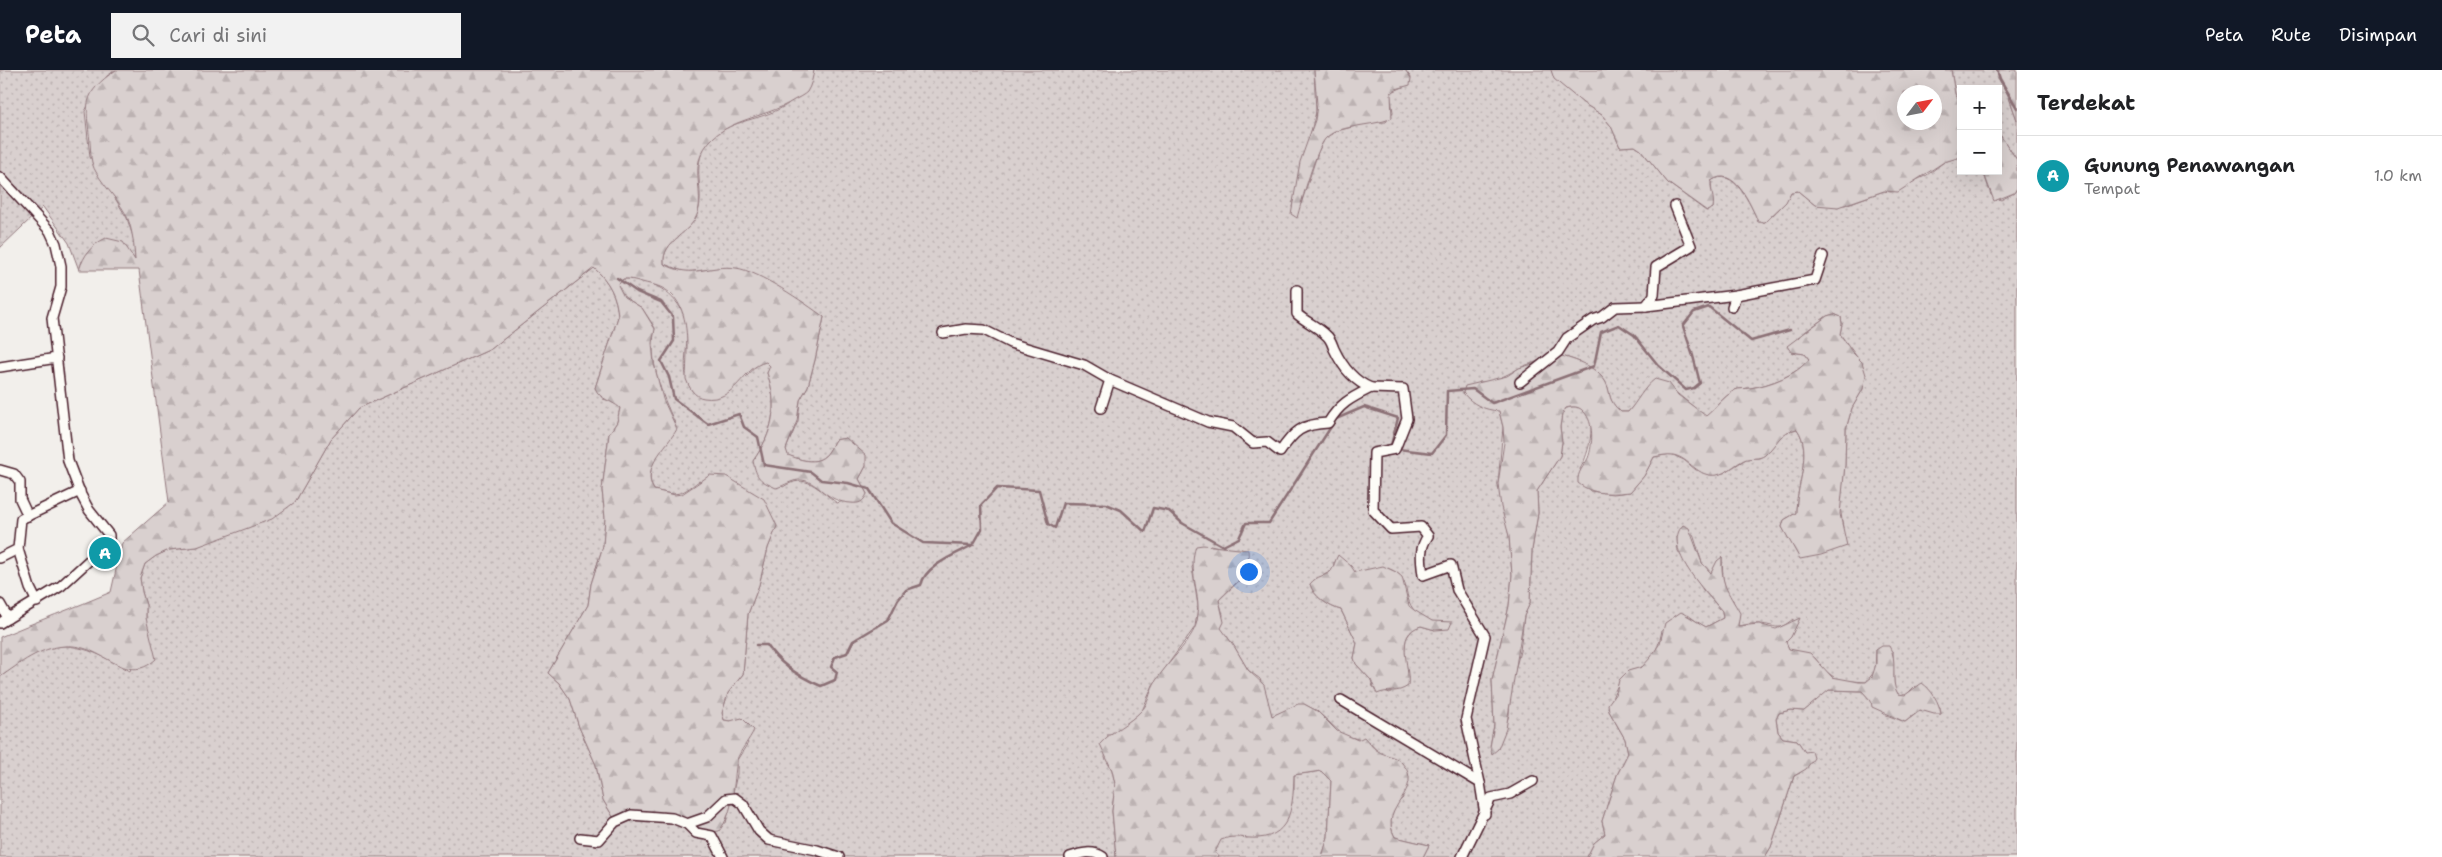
<!DOCTYPE html>
<html lang="id">
<head>
<meta charset="utf-8">
<style>
	body { margin:0; font-family:"Shantell Sans",sans-serif; background:#f2f2f2; color:#202124 }
	.controls { position:absolute; right:15px; top:15px; display:grid; overflow:hidden; border-radius:0px; box-shadow:0 5px 20px #0002 }
	.controls button { width:45px; height:45px; display:grid; place-items:center; padding:0; border:0; border-bottom:1px solid #e0e0e0; background:#fff; color:#202124; font:25px sans-serif }
	.compass { position:absolute; left:1897px; top:15px; width:45px; height:45px; border-radius:50%; background:#fff; box-shadow:0 5px 20px #0002; rotate:58deg }
	.you { position:absolute; left:1248px; top:501px; width:18px; height:18px; margin:-12px; border:4px solid #fff; border-radius:50%; background:#1a73e8; box-shadow:0 0 0 8px #1a73e833 }
	.badge { display:grid; place-items:center; width:32px; height:32px; border-radius:50%; background:#111827; color:#fff; font-size:16px; font-weight:700 }
	.pin { position:absolute; translate:-50% -50%; border:2px solid #fff; box-shadow:0 1px 5px #0006 }
	.list { margin:0; padding:0; list-style:none }
	h2 { display:flex; justify-content:space-between; align-items:center; height:65px; margin:0; padding:0 20px; font-size:21px }
	h2 small { font-size:16px; font-weight:400; color:#757577 }
	.list li { display:grid; grid-template-columns:32px 1fr auto; gap:15px; align-items:center; box-sizing:border-box; height:80px; padding:0 20px; border-top:1px solid #e0e0e0 }
	.list b { display:block; font-size:19px; white-space:nowrap }
	.list p { margin:0; font-size:16px; white-space:nowrap; color:#757577 }
	.list em { font-size:16px; font-style:normal; color:#757577 }
	.icon { flex:none; width:28px; height:28px; fill:none; stroke:currentColor; stroke-width:2; stroke-linecap:round; stroke-linejoin:round }
	.map { position:relative; flex:none; width:2017px; height:787px; overflow:hidden }
	header { display:flex; align-items:center; gap:30px; box-sizing:border-box; height:70px; padding:0 25px; background:#111827; color:#fff }
	header strong { font-size:24px }
	nav { display:flex; gap:28px; margin-inline-start:auto; font-size:18px }
	.search { width:350px; height:45px; background:#f2f2f2; display:flex; align-items:center; gap:12px; box-sizing:border-box; padding:0 18px; border-radius:0px; color:#757577; font-size:19px }
	main { display:flex }
	aside { flex:1; background:#fff }
	.map>svg:first-child { display:block }
</style>
</head>
<body>
<header>
<strong>Peta</strong>
<div class="search"><svg class="icon" aria-label="search" viewBox="0 0 24 24"><circle cx="10" cy="10" r="6"/><path d="M15 15l6 6"/></svg>Cari di sini</div>
<nav><a>Peta</a><a>Rute</a><a>Disimpan</a></nav>
</header>
<main>
<div class="map">
<svg width="2017" height="787" viewBox="0 0 2017 787">
	<defs>
		<pattern id="grass-dots" width="8" height="8" patternUnits="userSpaceOnUse" patternTransform="scale(1.25)"><rect width="8" height="8" fill="#d9d0cf"/><path d="M2 2h.1M6 6h.1" fill="none" stroke="#bcb2b2" stroke-width="1.8" stroke-linecap="round"/></pattern>
		<pattern id="forest-firs" width="22" height="20" patternUnits="userSpaceOnUse" patternTransform="scale(1.25)"><rect width="22" height="20" fill="#d9d0cf"/><path d="M5 1l3.5 6h-7zM16 11l3.5 6h-7z" fill="#bcb2b2"/></pattern>
	</defs>
	<rect width="100%" height="100%" fill="#f2efeb"/>
	<filter id="ink" filterUnits="userSpaceOnUse"><feTurbulence type="fractalNoise" baseFrequency=".02" numOctaves="2"/><feDisplacementMap in="SourceGraphic" scale="10" xChannelSelector="R" yChannelSelector="G"/><feConvolveMatrix kernelMatrix="1 2 1 2 8 2 1 2 1" color-interpolation-filters="sRGB"/></filter>
	<g filter="url(#ink)">
		<g fill="url(#grass-dots)" stroke="#92787d" fill-rule="evenodd">
			<polygon points="0,0 116,0 107,6 85,41 90,87 127,148 134,170 135,192 82,191 79,200 69,173 43,137 0,178"/>
			<path d="M814,0H1314L1316,42L1292,137L1301,134L1318,82L1325,68L1337,61L1371,52H1386L1393,42L1390,23L1403,17L1411,8L1405,0H1551L1555,9L1583,33L1602,45L1611,56L1620,77L1635,76L1641,80L1668,113L1706,141L1713,138L1711,111C1734,95 1750,135 1759,152H1765C1776,143 1785,134 1791,122L1798,121L1815,135H1845L1884,121L1891,122L1927,105L1944,92L1959,87L1961,101H1983L1991,125L2001,130L2014,123L2017,118V787H1765L1771,777L1794,706L1800,703L1805,683L1797,670L1783,668L1778,662L1776,649L1779,643L1790,640L1804,641L1828,620L1862,621L1884,644L1905,652L1921,640L1941,644L1940,637L1915,616L1905,626L1898,624L1894,618L1893,582L1876,580L1875,601L1866,612L1838,610L1824,600L1815,588L1789,579L1786,572L1791,567L1793,549C1776,563 1778,555 1759,554C1752,553 1745,555 1738,556L1733,530L1727,525L1723,509L1722,488L1711,503L1702,493L1693,464L1677,467L1678,481L1703,520L1722,541L1723,548L1706,557L1700,554L1688,545L1662,560C1660,573 1654,589 1642,597C1637,600 1631,599 1627,603C1617,612 1611,629 1609,641L1625,669L1628,683L1617,705L1602,751L1605,764L1594,773L1587,787H1423L1429,775L1395,767C1387,753 1391,738 1403,728L1397,689L1379,683L1369,672L1343,665L1317,641L1304,634L1272,646L1260,609L1248,600L1234,576L1220,558L1223,545L1219,530L1240,510L1249,488L1242,479L1234,480L1210,475L1192,497L1198,536L1195,557L1153,615L1142,641L1115,663L1108,664L1105,688L1112,700L1115,714L1112,741L1116,787H0V607C10,600 21,591 32,585C67,564 99,584 130,601L146,548V535L142,522L140,508L145,494L156,486L169,480L197,477L295,432L331,369L359,338L491,279L594,198C609,211 617,227 618,247L595,318L603,329L614,332L620,338L617,352L609,364L602,420L605,448L603,476L591,514L588,535L548,603L559,613L570,629L579,657L596,695L603,730L615,750L726,753L737,704V690L748,673L730,651L724,650L722,643L728,623L743,604L748,544L759,515L768,478L777,456L699,411C679,426 678,426 654,420C641,400 665,371 675,353C661,324 648,290 655,258L642,238L624,227L618,215L623,209C637,208 655,213 666,222C707,254 671,293 693,322L745,308L759,293L766,291L771,297L767,303C779,336 773,363 753,391L783,417C806,402 818,419 837,433L867,424L859,409L866,396L846,368L835,370C832,374 832,377 829,381C819,397 801,390 787,385L786,379L798,351L800,330L808,316L815,290L824,247L773,214L722,198L685,202L664,194C661,170 691,164 698,142C705,121 691,97 706,75C725,49 758,52 783,37C790,34 795,26 800,21C808,14 812,10 814,0ZM1834,244L1841,247L1842,254L1840,264L1857,287L1863,319L1852,338L1846,359L1845,395L1840,436L1843,458L1793,475L1782,457L1784,450L1796,443C1796,418 1813,381 1797,359L1783,363L1765,385L1759,388L1746,389L1724,403L1696,400L1684,390L1671,384L1654,387L1644,406L1630,422L1613,424L1590,421L1580,399C1591,382 1603,328 1566,338L1562,344L1560,357L1562,372L1560,386L1537,421L1538,443L1532,480L1530,533L1524,546L1520,581L1511,616L1509,645L1498,679L1490,676L1494,655L1492,610L1509,536L1512,505L1509,466L1498,414L1503,357L1499,341L1479,312C1495,312 1504,306 1518,299C1532,291 1535,296 1549,282C1569,289 1592,292 1605,311C1612,324 1606,329 1621,342H1628L1642,326L1673,320L1706,347C1715,338 1723,327 1735,320C1739,318 1745,319 1750,318C1770,315 1797,305 1809,289L1805,284L1791,282L1798,267L1827,246ZM1334,492C1341,495 1349,500 1356,502C1372,505 1379,490 1397,503C1415,515 1395,542 1438,553L1435,560L1421,556L1414,558L1406,568L1404,589L1390,623L1373,617L1371,610L1356,594L1354,588L1357,573L1341,540C1329,537 1313,526 1310,514C1318,507 1325,505 1333,500Z"/>
			<polygon points="1951,0 1999,0 2017,50 2017,90 1998,62 1998,19 1961,19 1961,33 1955,24"/>
			<polygon points="1321,701 1331,711 1328,767 1322,787 1219,787 1215,782 1220,770 1234,765 1247,768 1294,720 1294,705"/>
		</g>
		<g fill="url(#forest-firs)" stroke="#92787d" fill-rule="evenodd">
			<path d="M116,0H814C813,7 811,16 807,22C804,25 798,28 794,30C764,50 717,48 701,85C693,101 703,125 698,142C692,164 661,170 664,194C694,210 708,194 736,198C759,201 805,233 824,247L815,290L808,316L800,330L797,351L786,379L788,385C801,390 819,397 829,381C832,377 832,374 835,370L846,368L866,385V396L859,409L867,424C863,432 860,434 851,433C826,432 819,412 802,410C793,409 784,416 776,418C759,410 757,409 753,391C773,363 779,336 767,303L770,296L766,292C742,297 736,333 704,328C694,327 689,317 686,309C687,275 694,222 650,214C640,212 632,208 623,209L618,215L624,227L642,238L655,259L652,273L654,294L663,329L677,359C667,377 640,398 654,420L675,425L682,424L710,405L726,406L764,429L777,456L768,478L759,515L748,544L743,604L728,623L722,643L724,650L730,651L742,648L754,660C750,669 739,682 737,690C733,714 735,741 719,761L710,762L662,744L615,750L603,730L596,695L579,657L570,629L559,613L548,603L588,535L591,514L603,476L605,448L602,420L609,364L617,352L620,338C611,330 600,330 595,318L618,247C617,227 609,211 594,198L491,279L359,338L331,369L295,432L272,449L197,477L169,480L156,486L145,494L140,508L142,522L146,535V548L156,589C125,618 103,573 65,576C38,578 21,593 0,607V567C37,551 74,538 111,522L122,473L169,432L139,200H79C84,185 91,175 106,168L123,172L135,190C134,176 133,163 128,149C121,132 105,118 96,102C90,92 91,83 90,72C86,35 81,24 116,0Z"/>
			<path d="M1314,0H1405L1411,8L1410,15L1396,19L1391,23L1392,48C1383,53 1359,55 1347,58C1339,60 1332,62 1326,68C1317,76 1301,133 1297,148L1291,144L1300,92L1315,50L1317,34Z"/>
			<path d="M1551,0H1951L1955,24L1961,33V87L1944,92L1898,122L1884,121L1838,137L1815,135L1798,121L1791,122L1786,132L1765,152H1758C1751,135 1734,94 1711,111C1710,121 1715,128 1713,138L1707,141L1668,113L1641,80L1635,76L1620,77L1611,56L1602,45L1583,33L1554,9ZM1904,22H1934V52H1904Z"/>
			<polygon points="1999,0 2017,0 2017,50 2009,27 1998,8"/>
			<polygon points="1998,62 2017,90 2017,118 2014,123 1994,131 1983,101 1998,101"/>
			<path d="M1834,244L1841,247L1842,254L1840,264L1852,282L1862,292L1866,305L1863,319L1852,338L1846,359L1845,395L1840,444L1847,476L1821,485L1800,489L1782,457L1784,450L1796,443C1796,417 1813,381 1797,359C1780,361 1777,375 1765,385C1759,390 1750,387 1744,390C1734,395 1727,403 1717,405C1697,408 1690,388 1673,385C1667,384 1659,386 1654,387L1644,406L1630,422C1611,424 1593,425 1578,413C1577,401 1584,397 1588,388C1593,375 1594,352 1584,342C1579,336 1573,336 1566,338L1562,344L1560,357L1562,372L1560,386L1537,421L1538,443L1532,480L1530,533L1524,546L1506,659L1498,679L1492,684L1490,677L1494,655L1492,610L1509,536L1512,505L1509,466L1501,437L1498,414L1504,372L1503,357L1499,341C1484,340 1472,334 1463,323L1465,316L1507,306L1519,298L1539,292L1549,282C1569,289 1592,292 1605,311C1612,323 1606,329 1621,342H1628C1637,332 1644,317 1655,309L1669,313L1678,325L1706,346C1716,338 1723,327 1735,320C1739,318 1745,319 1750,318C1770,315 1797,305 1809,289L1805,284L1791,282L1787,276L1827,246Z"/>
			<path d="M1683,455L1689,458L1702,493L1711,503L1717,491L1722,487C1721,515 1727,520 1740,543L1738,556L1759,554L1776,559L1800,548L1791,567L1786,572L1789,579L1810,583L1832,607L1859,612H1866L1872,607L1876,594V580L1882,576H1889C1899,590 1889,611 1898,624L1905,625L1922,613C1932,620 1939,632 1941,644H1934L1920,640L1905,652L1872,637L1871,631L1862,621L1829,620L1804,641L1790,640L1779,643L1776,649L1778,662L1783,668L1797,670L1805,682L1812,681L1814,688L1806,699L1794,706L1771,777L1765,787H1587L1594,773L1605,764L1602,751L1617,705L1628,683L1625,669L1609,641L1608,634L1616,623L1619,610L1628,601L1642,597L1651,587L1660,573L1665,553L1681,542L1706,557L1723,548L1722,541C1707,523 1661,478 1683,455Z"/>
			<path d="M1203,475L1248,480C1251,506 1233,514 1219,530L1224,552L1221,558L1234,576L1248,600L1264,615L1272,646L1298,634H1304L1317,641L1337,661L1358,670L1364,667C1369,672 1372,678 1378,681C1385,686 1396,686 1402,693C1427,720 1377,737 1395,767L1429,775L1423,787H1322L1328,767L1331,711L1321,701L1294,705C1293,731 1293,766 1258,768C1243,769 1236,764 1221,770L1215,782L1219,787H1116L1112,741L1115,714L1112,700L1100,674C1111,661 1129,654 1141,641C1149,634 1149,623 1154,614C1164,595 1193,571 1197,551C1202,526 1187,501 1196,476Z"/>
			<path d="M1338,485L1351,496L1355,502L1383,496L1396,502L1402,507L1409,536L1414,540L1432,551L1452,552L1449,559L1435,560L1421,556C1393,564 1411,596 1408,616C1397,624 1388,619 1377,624L1371,610L1356,594L1354,588L1357,573L1341,540C1329,537 1313,526 1310,514C1318,504 1326,507 1331,501C1334,497 1335,490 1338,485Z"/>
		</g>
		<g fill="none" stroke-linecap="round" stroke-linejoin="round">
			<g stroke="#8b6f75" stroke-width="2.5">
				<polyline points="1997,0 2000,9 2017,38"/>
				<polyline points="617,208 637,222 661,232 673,247 674,271 661,291 669,307 674,329 708,354 739,344 744,357 758,367 764,395 811,402 821,410 848,413 869,419 891,453 923,473 973,475 982,459 981,435 997,418 1039,420 1048,454 1055,458 1063,433 1106,434 1121,440 1145,462 1153,438 1169,441 1182,453 1223,476 1239,468 1246,453 1269,453 1336,349 1364,337 1398,348 1390,379"/>
				<polyline points="1398,379 1432,383 1446,365 1447,321 1473,319 1492,333 1594,296 1601,262 1619,255 1634,265 1658,295 1686,320 1694,318 1700,313 1693,286 1683,256 1694,242 1709,237 1751,271 1790,260"/>
				<path d="M756,575H767C779,594 800,607 821,616L835,610L837,602L831,597L835,587L847,583L853,571L888,550L898,530L906,520L921,515C925,496 954,485 971,476"/>
			</g>
			<defs>
				<g id="minor">
					<polyline points="0,107 50,161 56,174 61,196 61,217 52,248 68,391 81,425 89,440 109,465 109,472 61,516 0,553"/>
					<polyline points="1675,136 1691,176 1656,197 1654,225 1646,236 1736,225 1815,210 1823,186"/>
					<polyline points="1732,237 1736,225"/>
					<path d="M943,263L966,259L984,260L1010,273L1084,295L1110,310L1208,352L1233,357L1253,373L1267,372L1280,382C1294,361 1302,354 1328,353C1340,333 1351,328 1371,318C1353,311 1342,296 1334,279C1332,274 1331,269 1326,265C1318,257 1306,252 1297,244V220"/>
					<polyline points="0,297 57,288"/>
					<polyline points="1520,312 1558,282 1567,268 1593,250 1602,247 1615,237 1646,236"/>
					<path d="M1371,318L1403,319L1407,349L1395,379L1374,383L1373,440L1391,459L1421,457L1428,466C1419,478 1421,490 1423,505L1451,495L1457,520L1485,566L1466,649L1480,713"/>
					<polyline points="1101,338 1110,310"/>
					<polyline points="0,400 14,404 20,412 20,429 28,446"/>
					<polyline points="18,479 30,518 37,532"/>
					<polyline points="0,488 18,479 21,449 80,421"/>
					<polyline points="0,534 8,548"/>
					<polyline points="1341,630 1480,713 1485,744"/>
					<polyline points="687,754 707,747 726,729 735,728 743,734 759,761 769,770 817,780 839,787"/>
					<polyline points="580,768 599,770 615,752 631,745 672,748 687,754 696,763 712,766 723,787"/>
					<path d="M1070,787C1081,783 1093,780 1103,787"/>
					<polyline points="1462,787 1491,728 1510,724 1533,711"/>
				</g>
			</defs>
			<use href="#minor" stroke="#4a1f2b" stroke-width="12"/>
			<use href="#minor" stroke="#fdfcf7" stroke-width="9"/>
		</g>
	</g>
</svg>
<div class="controls">
<button>+</button>
<button>−</button>
</div>
<svg class="compass" viewBox="-18 -18 36 36"><path d="M0-13l5 13h-10z" fill="#e53935"/><path d="M0 13l5-13h-10z" fill="#757577"/></svg>
<div class="you"></div>
<div class="pin badge" style="left:105px;top:483px;background:#0f9aa8">A</div>
</div>
<aside>
<h2>Terdekat<small></small></h2>
<ul class="list">
<li><span class="badge" style="background:#0f9aa8">A</span><div><b>Gunung Penawangan</b><p>Tempat</p></div><em>1.0 km</em></li>
</ul>
</aside>
</main>
</body>
</html>
